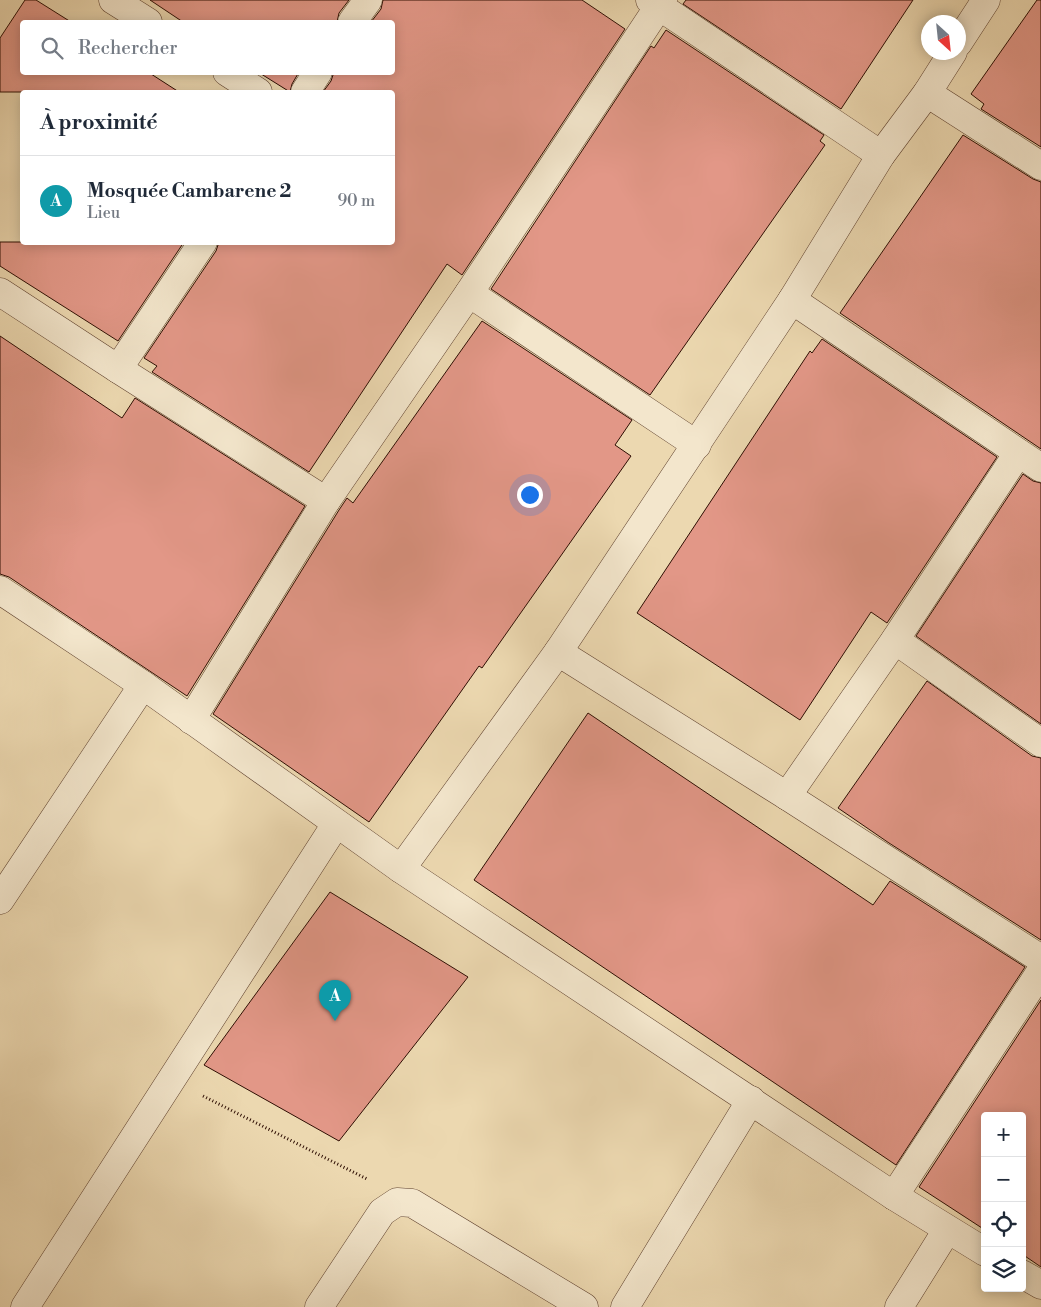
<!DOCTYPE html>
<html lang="fr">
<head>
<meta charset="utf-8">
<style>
	body { margin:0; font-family:"Libre Bodoni",serif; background:#f6f6f7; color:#1f2937 }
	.controls { position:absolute; right:15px; bottom:15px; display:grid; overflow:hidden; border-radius:5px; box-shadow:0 2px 12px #0003 }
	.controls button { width:45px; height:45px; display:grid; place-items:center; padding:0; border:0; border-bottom:1px solid #e0e1e3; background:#fff; color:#1f2937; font:25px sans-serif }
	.compass { position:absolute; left:921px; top:15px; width:45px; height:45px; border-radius:50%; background:#fff; box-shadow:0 2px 12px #0003; rotate:153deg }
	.you { position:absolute; left:529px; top:494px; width:18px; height:18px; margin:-12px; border:4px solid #fff; border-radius:50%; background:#1a73e8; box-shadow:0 0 0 8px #1a73e833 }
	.badge { display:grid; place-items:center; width:32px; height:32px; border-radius:50%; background:#8f2418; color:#fff; font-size:16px; font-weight:700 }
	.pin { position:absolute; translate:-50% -41px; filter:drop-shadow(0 1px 2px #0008) }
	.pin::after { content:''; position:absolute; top:26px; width:18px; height:15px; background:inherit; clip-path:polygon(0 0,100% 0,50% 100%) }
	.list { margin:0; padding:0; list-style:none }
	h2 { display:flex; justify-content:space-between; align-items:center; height:65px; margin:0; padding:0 20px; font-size:21px }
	h2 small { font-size:16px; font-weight:400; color:#747a83 }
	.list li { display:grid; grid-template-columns:32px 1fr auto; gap:15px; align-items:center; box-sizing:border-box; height:90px; padding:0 20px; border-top:1px solid #e0e1e3 }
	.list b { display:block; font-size:19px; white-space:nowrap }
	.list p { margin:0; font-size:16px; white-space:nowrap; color:#747a83 }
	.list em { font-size:16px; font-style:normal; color:#747a83 }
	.icon { flex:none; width:28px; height:28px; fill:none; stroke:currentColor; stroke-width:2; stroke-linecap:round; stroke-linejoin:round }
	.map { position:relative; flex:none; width:1041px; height:1307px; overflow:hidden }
	.search { position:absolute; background:#fff; box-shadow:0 2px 12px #0003; left:20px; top:20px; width:375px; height:55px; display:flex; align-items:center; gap:12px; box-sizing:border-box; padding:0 18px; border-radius:5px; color:#747a83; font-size:19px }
	.panel { position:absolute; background:#fff; box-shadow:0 2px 12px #0003; left:20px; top:90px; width:375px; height:155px; border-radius:5px }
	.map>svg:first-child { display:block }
</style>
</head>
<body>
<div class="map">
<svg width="1041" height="1307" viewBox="0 0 1041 1307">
	<rect width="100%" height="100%" fill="#ecd8b0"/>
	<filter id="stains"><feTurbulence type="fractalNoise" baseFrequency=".004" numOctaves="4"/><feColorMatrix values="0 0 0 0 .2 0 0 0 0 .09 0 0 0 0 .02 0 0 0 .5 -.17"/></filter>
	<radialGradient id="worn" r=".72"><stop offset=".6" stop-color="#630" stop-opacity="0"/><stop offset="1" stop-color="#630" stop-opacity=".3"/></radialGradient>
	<g fill="#e29787" stroke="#2e0e03">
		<polygon points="25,0 36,0 71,22 22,22 22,72 148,72 179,92 0,92 0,38"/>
		<polygon points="150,0 349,0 339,13 337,22 183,22"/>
		<polygon points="383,0 582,0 625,29 462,275 447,264 309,472 152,372 157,366 144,358 216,251 219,242 392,242 392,92 323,92 331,81 334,72 392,72 392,22 371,22 381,9"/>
		<polygon points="686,0 913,0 841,109 683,4"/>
		<polygon points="1037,0 1041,0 1041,147 981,109 984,104 971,94"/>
		<polygon points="666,30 824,135 820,141 825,145 650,395 491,289 651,46 654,48"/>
		<polygon points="258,72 299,72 292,84 290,92"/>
		<polygon points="963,135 1033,179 1041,182 1041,449 840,313"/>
		<polygon points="0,242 184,242 118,341 0,266"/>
		<polygon points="482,321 632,420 615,445 631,456 482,668 479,666 369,822 213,714 339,510 347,498 353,503"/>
		<polygon points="0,336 122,418 135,398 305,506 187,696 9,577 0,574"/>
		<polygon points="822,339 997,457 887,623 871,612 800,720 637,613 810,351 812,353"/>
		<polygon points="1023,474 1033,481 1041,483 1041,724 916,636"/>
		<polygon points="927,681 1032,756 1041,758 1041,940 889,843 838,808"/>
		<polygon points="588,713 873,905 890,881 1025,967 896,1165 474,880"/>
		<polygon points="330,892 468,977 339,1141 204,1065"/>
		<polygon points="1041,1000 1041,1267 1022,1254 1022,1116 985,1116 985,1230 919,1187"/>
	</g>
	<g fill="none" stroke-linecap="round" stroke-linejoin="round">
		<defs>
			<g id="minor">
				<polyline points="113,0 148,22"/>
				<polyline points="650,0 881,155"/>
				<polyline points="352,22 368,0"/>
				<polyline points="958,43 986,0"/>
				<polyline points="227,72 258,92"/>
				<polyline points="305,92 318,72"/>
				<polyline points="927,93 1041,166"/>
				<polyline points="0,292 118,369 326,501"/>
				<polyline points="469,293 697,445"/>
				<polyline points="792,300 1041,468"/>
				<polyline points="118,369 203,242"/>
				<polyline points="0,590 143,685 401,869 894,1196 985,1252"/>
				<polyline points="895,640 1041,743"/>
				<polyline points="558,652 787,796 1041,959"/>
				<polyline points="191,720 326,501 469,293 663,0"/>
				<polyline points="787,796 895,640 1018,453"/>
				<polyline points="401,869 558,652 792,300 881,155 927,93 953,52"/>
				<polyline points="0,900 143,685"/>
				<polyline points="894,1196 1041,971"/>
				<polyline points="1022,1274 1041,1285"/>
				<polyline points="25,1307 336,824"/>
				<polyline points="319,1307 382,1212 397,1202 412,1203 584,1307"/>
				<polyline points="625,1307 751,1100"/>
				<polyline points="899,1307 947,1230"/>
			</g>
		</defs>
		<use href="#minor" stroke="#5e402e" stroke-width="29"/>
		<polyline stroke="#2e0e03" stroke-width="3" stroke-dasharray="1 2.5" stroke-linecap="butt" points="203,1096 367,1179"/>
		<use href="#minor" stroke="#f3e6cc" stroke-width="28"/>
	</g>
	<rect width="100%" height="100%" filter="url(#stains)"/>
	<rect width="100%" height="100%" fill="url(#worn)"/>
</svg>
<div class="controls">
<button>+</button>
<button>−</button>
<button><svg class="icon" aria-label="locate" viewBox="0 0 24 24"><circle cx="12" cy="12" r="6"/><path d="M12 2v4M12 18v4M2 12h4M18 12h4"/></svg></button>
<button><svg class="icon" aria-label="layers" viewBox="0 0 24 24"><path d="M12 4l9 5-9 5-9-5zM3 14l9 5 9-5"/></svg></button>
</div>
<svg class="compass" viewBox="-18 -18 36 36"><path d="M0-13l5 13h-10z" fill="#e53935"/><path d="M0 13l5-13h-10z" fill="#747a83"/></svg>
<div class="you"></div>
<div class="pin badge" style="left:335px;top:1021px;background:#0f9aa8">A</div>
<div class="search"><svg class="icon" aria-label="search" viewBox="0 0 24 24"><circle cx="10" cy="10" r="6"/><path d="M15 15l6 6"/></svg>Rechercher</div>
<section class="panel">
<h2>À proximité<small></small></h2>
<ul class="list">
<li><span class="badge" style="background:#0f9aa8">A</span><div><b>Mosquée Cambarene 2</b><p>Lieu</p></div><em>90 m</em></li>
</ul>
</section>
</div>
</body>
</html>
